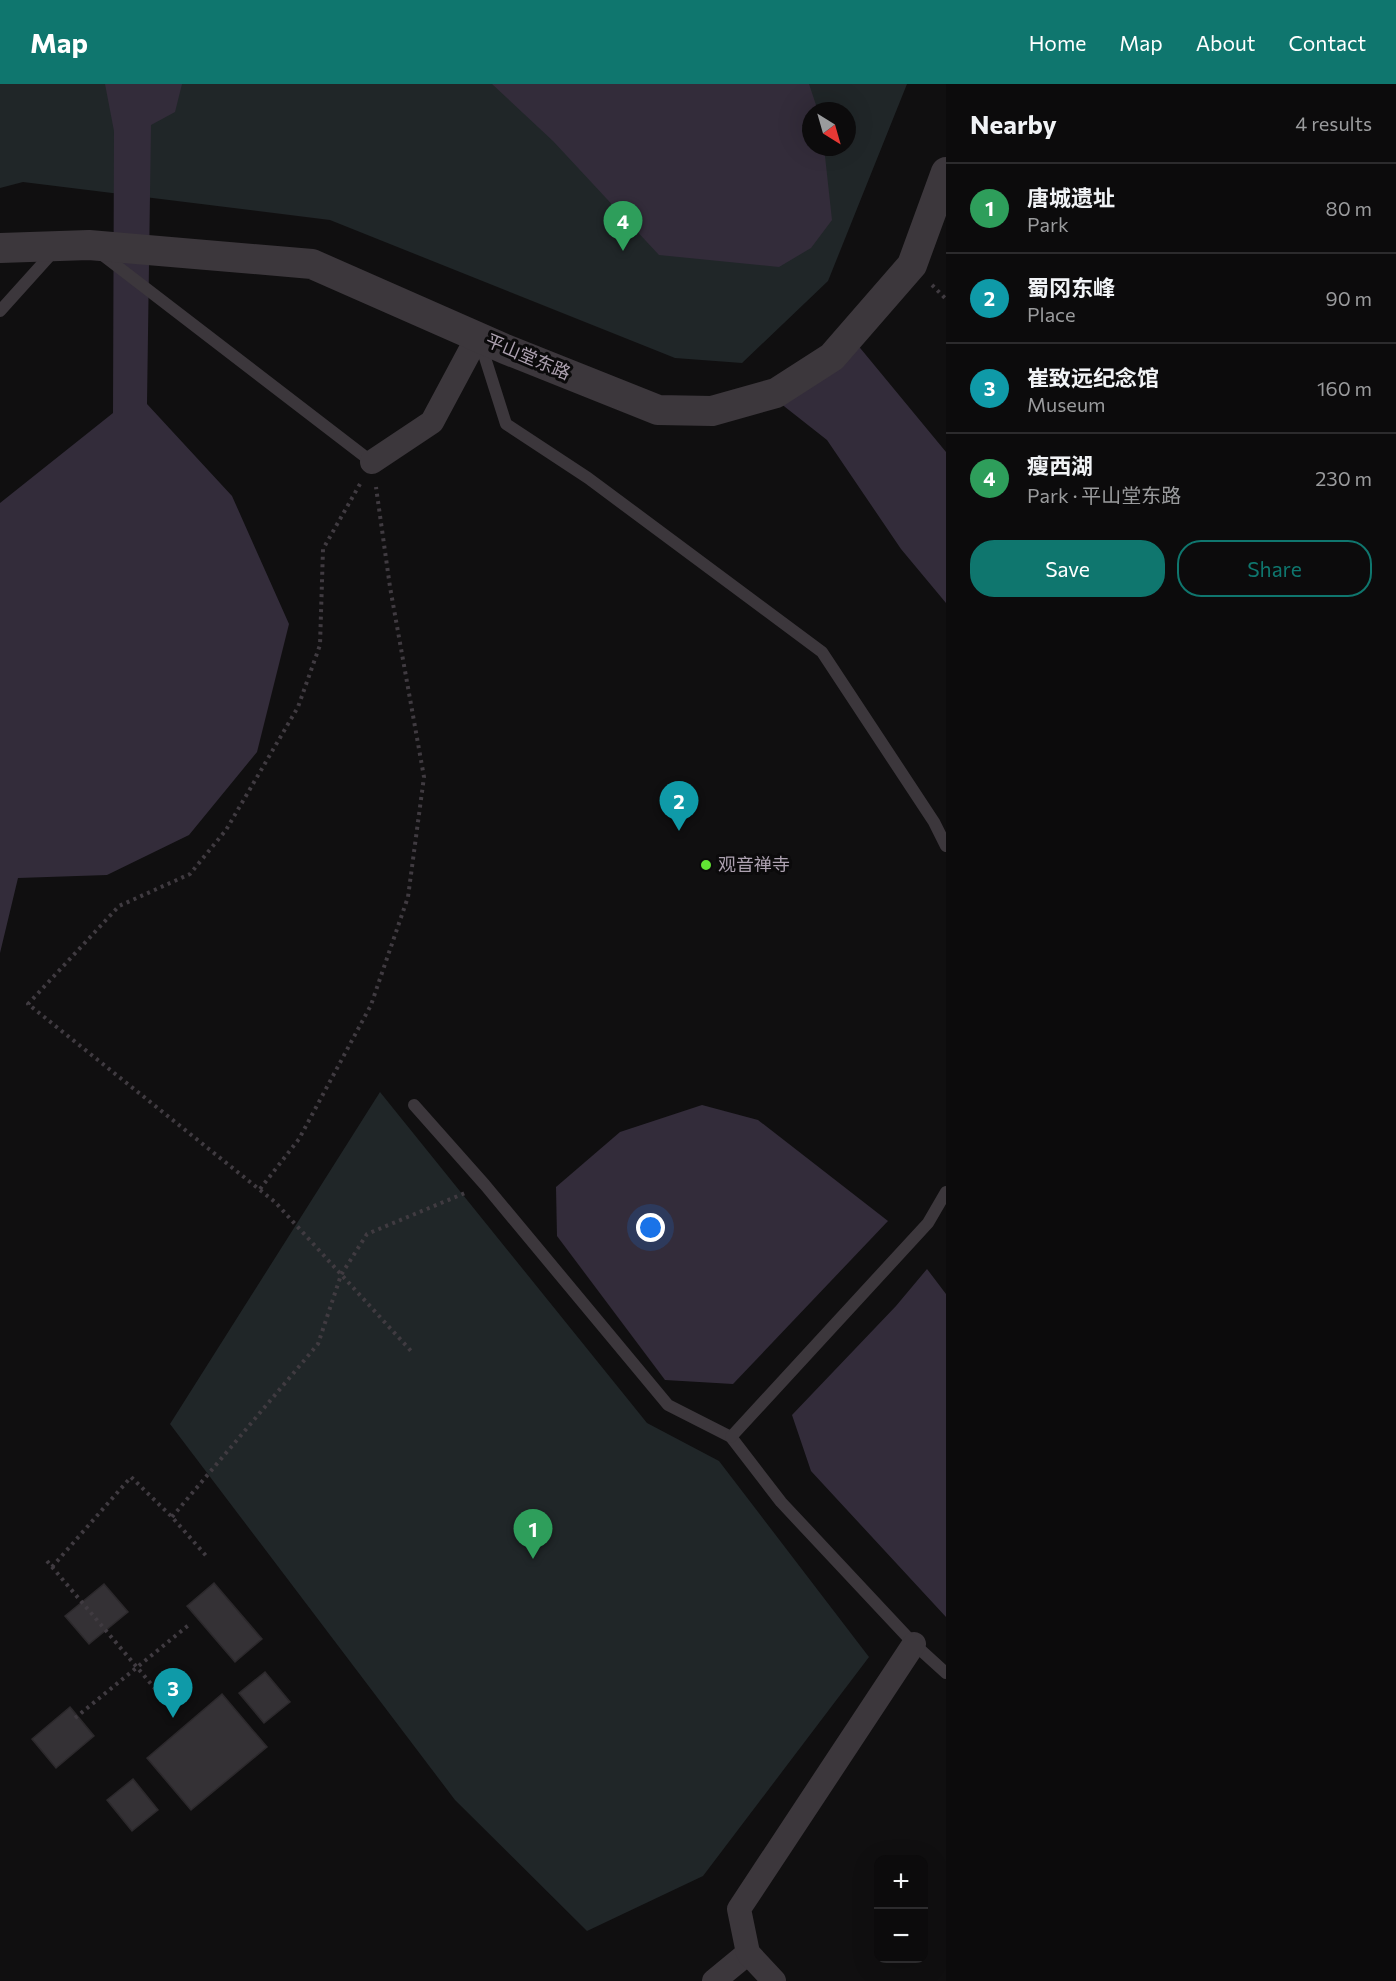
<!DOCTYPE html>
<html lang="en">
<head>
<meta charset="utf-8">
<style>
	body { margin:0; font-family:Commissioner,"Noto Sans SC",sans-serif; background:#151415; color:#f1f3f6 }
	.controls { position:absolute; right:18px; bottom:18px; display:grid; overflow:hidden; border-radius:12px; box-shadow:0 6px 24px #0002 }
	.controls button { width:54px; height:54px; display:grid; place-items:center; padding:0; border:0; border-bottom:2px solid #2c2b2d; background:#0c0b0c; color:#f1f3f6; font:30px sans-serif }
	.compass { position:absolute; left:802px; top:18px; width:54px; height:54px; border-radius:50%; background:#0c0b0c; box-shadow:0 6px 24px #0002; rotate:143deg }
	.you { position:absolute; left:651px; top:1144px; width:21px; height:21px; margin:-15px; border:4px solid #fff; border-radius:50%; background:#1a73e8; box-shadow:0 0 0 9px #1a73e833 }
	.badge { display:grid; place-items:center; width:39px; height:39px; border-radius:50%; background:#0f766e; color:#fff; font-size:20px; font-weight:700 }
	.pin { position:absolute; translate:-50% -50px; filter:drop-shadow(0 2px 3px #0008) }
	.pin::after { content:''; position:absolute; top:32px; width:21px; height:18px; background:inherit; clip-path:polygon(0 0,100% 0,50% 100%) }
	.list { margin:0; padding:0; list-style:none }
	h2 { display:flex; justify-content:space-between; align-items:center; height:78px; margin:0; padding:0 24px; font-size:26px }
	h2 small { font-size:20px; font-weight:400; color:#9a9b9d }
	.list li { display:grid; grid-template-columns:39px 1fr auto; gap:18px; align-items:center; box-sizing:border-box; height:90px; padding:0 24px; border-top:2px solid #2c2b2d }
	.list b { display:block; font-size:22px; white-space:nowrap }
	.list p { margin:0; font-size:20px; white-space:nowrap; color:#9a9b9d }
	.list em { font-size:20px; font-style:normal; color:#9a9b9d }
	.actions { display:flex; gap:12px; padding:18px 24px }
	.actions a { flex:1; padding:14px 0; border:2px solid #0f766e; border-radius:24px; text-align:center; font-size:21px; color:#0f766e }
	.actions .main { background:#0f766e; color:#fff }
	.map { position:relative; flex:none; width:946px; height:1897px; overflow:hidden }
	header { display:flex; align-items:center; gap:36px; box-sizing:border-box; height:84px; padding:0 30px; background:#0f766e; color:#fff }
	header strong { font-size:28px }
	nav { display:flex; gap:33px; margin-inline-start:auto; font-size:21px }
	main { display:flex }
	aside { flex:1; background:#0c0b0c }
	.map>svg:first-child { display:block }
</style>
</head>
<body>
<header>
<strong>Map</strong>
<nav><a>Home</a><a>Map</a><a>About</a><a>Contact</a></nav>
</header>
<main>
<div class="map">
<svg width="946" height="1897" viewBox="0 0 946 1897">
	<rect width="100%" height="100%" fill="#100f10"/>
	<g fill="#202628" fill-rule="evenodd">
		<path d="M0,0H907L828,197L742,279L675,274L330,136L23,98L0,104ZM811,27H847V63H811Z"/>
		<polygon points="380,1008 647,1339 719,1377 869,1573 703,1792 587,1847 455,1716 170,1340"/>
	</g>
	<g fill="#332c3a">
		<polygon points="105,0 182,0 175,28 151,41 147,320 232,412 289,540 257,668 189,751 107,791 18,794 0,869 0,419 113,329 114,47"/>
		<polygon points="492,0 809,0 818,27 811,27 811,63 824,63 832,136 811,164 779,183 659,171 553,57"/>
		<polygon points="856,259 946,368 946,519 901,465 827,356 780,319"/>
		<polygon points="702,1021 758,1036 888,1137 733,1300 665,1296 557,1152 556,1103 620,1048"/>
		<polygon points="927,1185 946,1210 946,1533 811,1387 792,1331 896,1222"/>
	</g>
	<g fill="#343135" stroke="#2c292c" stroke-width="1.5">
		<polygon points="214,1499 262,1555 235,1578 187,1522"/>
		<polygon points="104,1500 128,1528 89,1560 65,1532"/>
		<polygon points="265,1588 290,1618 264,1639 239,1609"/>
		<polygon points="222,1610 267,1663 191,1726 147,1674"/>
		<polygon points="70,1623 94,1652 56,1684 32,1655"/>
		<polygon points="133,1695 158,1726 132,1747 107,1716"/>
	</g>
	<g fill="none" stroke-linecap="round" stroke-linejoin="round">
		<g stroke="#403b41" stroke-width="4" stroke-dasharray="3 4.5" stroke-linecap="butt">
			<polyline points="932,201 946,215"/>
			<polyline points="360,400 323,465 320,561 298,623 226,746 190,790 119,822 28,920 275,1118 411,1267"/>
			<polyline points="260,1105 299,1055 371,921 408,813 424,693 390,503 376,403"/>
			<polyline points="172,1433 318,1260 341,1191 367,1150 465,1109"/>
			<polyline points="47,1477 168,1620"/>
			<polyline points="52,1483 131,1393 172,1433 208,1474"/>
			<polyline points="75,1634 190,1540"/>
		</g>
		<g stroke="#3c373c" stroke-width="12">
			<polyline points="100,169 372,378"/>
			<polyline points="0,227 54,167"/>
			<polyline points="480,258 506,340 588,394 822,568 934,738 946,762"/>
			<polyline points="414,1021 485,1101 668,1321 731,1353 781,1418 914,1560 946,1589"/>
			<polyline points="731,1353 928,1139 946,1108"/>
		</g>
		<g stroke="#3c373c" stroke-width="24">
			<polyline points="372,378 432,338 478,252"/>
			<polyline points="714,1897 748,1869"/>
			<polyline points="774,1897 748,1869 739,1825 914,1560"/>
		</g>
		<polyline stroke="#3c373c" stroke-width="30" points="0,164 89,161 312,180 505,265 658,326 712,327 776,309 832,273 912,181 946,88"/>
	</g>
	<circle fill="#62e434" stroke="#0b0a0b" stroke-width="2" cx="706" cy="781" r="6"/>
	<g text-anchor="middle" stroke-width="6" stroke-linejoin="round" paint-order="stroke">
		<g font-size="18" fill="#ada1b0" stroke="#0b0a0b">
			<text transform="translate(528 273) rotate(23)" y="6">平山堂东路</text>
		</g>
		<g font-size="18" fill="#ada1b0" stroke="#0b0a0b" text-anchor="start">
			<text x="718" y="787">观音禅寺</text>
		</g>
	</g>
</svg>
<div class="controls">
<button>+</button>
<button>−</button>
</div>
<svg class="compass" viewBox="-18 -18 36 36"><path d="M0-13l5 13h-10z" fill="#e53935"/><path d="M0 13l5-13h-10z" fill="#9a9b9d"/></svg>
<div class="you"></div>
<div class="pin badge" style="left:533px;top:1475px;background:#2e9e5b">1</div>
<div class="pin badge" style="left:679px;top:747px;background:#0f9aa8">2</div>
<div class="pin badge" style="left:173px;top:1634px;background:#0f9aa8">3</div>
<div class="pin badge" style="left:623px;top:167px;background:#2e9e5b">4</div>
</div>
<aside>
<h2>Nearby<small>4 results</small></h2>
<ul class="list">
<li><span class="badge" style="background:#2e9e5b">1</span><div><b>唐城遗址</b><p>Park</p></div><em>80 m</em></li>
<li><span class="badge" style="background:#0f9aa8">2</span><div><b>蜀冈东峰</b><p>Place</p></div><em>90 m</em></li>
<li><span class="badge" style="background:#0f9aa8">3</span><div><b>崔致远纪念馆</b><p>Museum</p></div><em>160 m</em></li>
<li><span class="badge" style="background:#2e9e5b">4</span><div><b>瘦西湖</b><p>Park · 平山堂东路</p></div><em>230 m</em></li>
</ul>
<div class="actions"><a class="main">Save</a><a>Share</a></div>
</aside>
</main>
</body>
</html>
